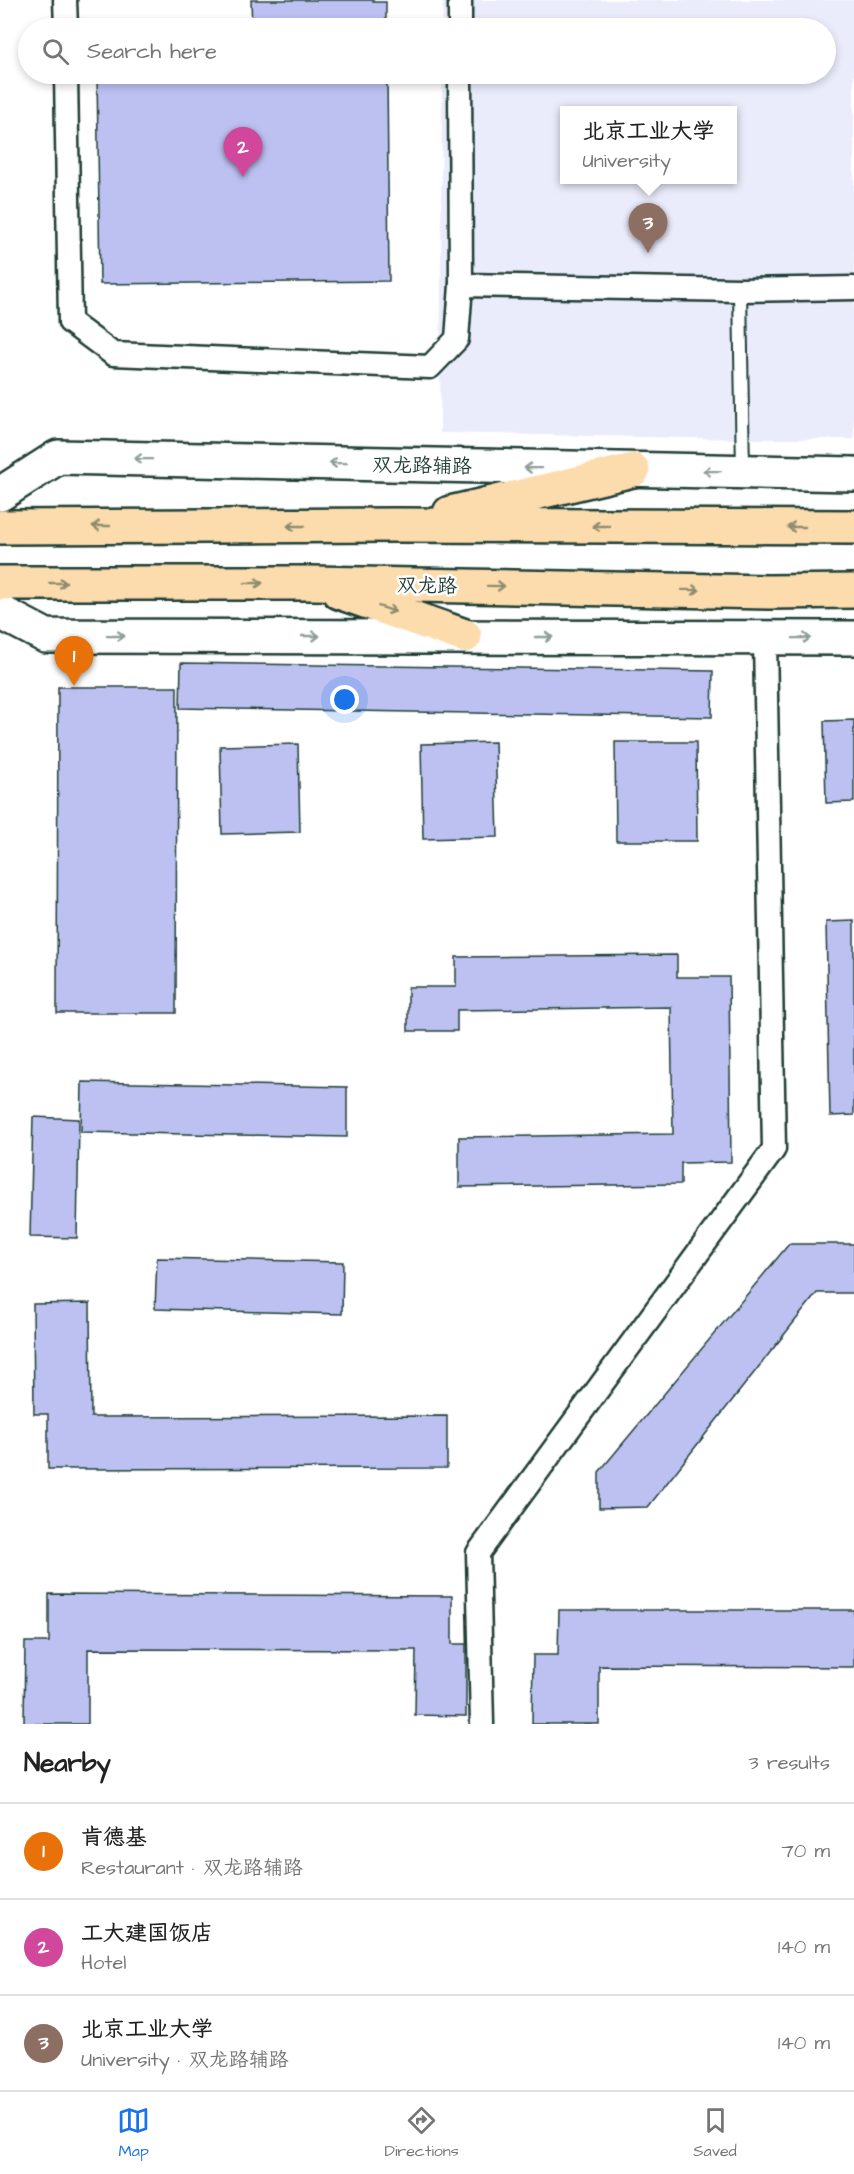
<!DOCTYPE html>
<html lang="en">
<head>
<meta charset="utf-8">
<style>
	body { margin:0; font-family:"Architects Daughter","LXGW WenKai TC",sans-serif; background:#f6f6f6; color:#222 }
	.you { position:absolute; left:345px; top:700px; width:21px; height:21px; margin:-15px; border:4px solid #fff; border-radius:50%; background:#1a73e8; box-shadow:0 0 0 9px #1a73e833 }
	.badge { display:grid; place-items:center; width:39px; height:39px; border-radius:50%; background:#1a73e8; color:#fff; font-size:20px; font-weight:700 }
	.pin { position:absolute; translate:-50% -50px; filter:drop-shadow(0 2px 3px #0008) }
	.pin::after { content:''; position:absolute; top:32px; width:21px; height:18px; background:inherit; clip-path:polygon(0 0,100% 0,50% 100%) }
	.popup { position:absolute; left:560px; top:106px; width:177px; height:78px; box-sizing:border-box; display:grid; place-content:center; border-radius:0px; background:#fff; filter:drop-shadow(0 2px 4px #0005); font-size:20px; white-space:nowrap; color:#767676 }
	.popup b { font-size:22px; color:#222 }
	.popup::after { content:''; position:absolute; left:50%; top:100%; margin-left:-12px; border:12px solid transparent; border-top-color:#fff }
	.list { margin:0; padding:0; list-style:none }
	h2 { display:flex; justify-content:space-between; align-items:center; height:78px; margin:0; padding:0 24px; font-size:26px }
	h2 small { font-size:20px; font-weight:400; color:#767676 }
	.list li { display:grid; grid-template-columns:39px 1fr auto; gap:18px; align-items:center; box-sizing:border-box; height:96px; padding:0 24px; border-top:2px solid #e0e0e0 }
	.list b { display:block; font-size:22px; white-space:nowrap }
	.list p { margin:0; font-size:20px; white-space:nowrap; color:#767676 }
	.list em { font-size:20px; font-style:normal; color:#767676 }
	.icon { flex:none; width:33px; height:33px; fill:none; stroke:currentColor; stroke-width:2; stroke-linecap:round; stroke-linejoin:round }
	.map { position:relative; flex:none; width:854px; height:1724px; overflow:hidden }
	.search { position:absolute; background:#fff; box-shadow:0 3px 9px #0003; left:18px; right:18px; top:18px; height:66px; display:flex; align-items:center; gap:15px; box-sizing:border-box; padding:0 21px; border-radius:33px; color:#767676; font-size:22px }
	.sheet { height:366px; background:#fff }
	nav { display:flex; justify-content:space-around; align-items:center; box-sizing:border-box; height:84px; border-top:2px solid #e0e0e0; background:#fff; font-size:16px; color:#767676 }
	nav a { display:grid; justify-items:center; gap:3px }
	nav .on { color:#1a73e8 }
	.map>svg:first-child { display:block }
</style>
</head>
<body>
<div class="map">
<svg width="854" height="1724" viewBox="0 0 854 1724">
	<rect width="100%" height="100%" fill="#fff"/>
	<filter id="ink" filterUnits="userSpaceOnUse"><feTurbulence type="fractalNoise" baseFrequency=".0167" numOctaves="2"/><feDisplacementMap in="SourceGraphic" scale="12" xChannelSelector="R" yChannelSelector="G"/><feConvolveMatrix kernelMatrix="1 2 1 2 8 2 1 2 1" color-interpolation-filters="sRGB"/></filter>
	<g filter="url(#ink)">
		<path fill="#ebecfb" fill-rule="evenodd" d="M443,0H854V439H742L440,433L442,74H826V28H442ZM564,110H732V180H564Z"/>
		<g fill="#bcc1f2" stroke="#1f3d34" stroke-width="1.5">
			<polygon points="251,0 373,0 373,2 386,2 386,28 252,28"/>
			<polygon points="97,74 387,74 389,281 100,284"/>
			<polygon points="181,663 713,671 712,717 180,708"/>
			<polygon points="58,687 177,687 176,1013 57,1013"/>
			<polygon points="854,720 854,802 826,803 824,721"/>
			<polygon points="495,742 498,837 423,839 421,744"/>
			<polygon points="615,742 696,742 697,841 616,841"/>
			<polygon points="298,744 300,832 222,834 220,746"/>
			<polygon points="854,921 854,1115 830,1116 826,922"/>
			<polygon points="677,955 677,977 729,977 731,1162 681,1163 681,1184 459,1187 459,1137 673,1134 671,1007 457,1010 457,1031 408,1031 408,987 456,987 456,957"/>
			<polygon points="82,1082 347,1087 347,1137 81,1132"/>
			<polygon points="33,1117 79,1119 77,1238 30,1237"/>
			<polygon points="789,1244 854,1244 854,1293 817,1293 648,1507 599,1508 599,1472"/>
			<polygon points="157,1258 343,1262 342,1314 155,1309"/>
			<polygon points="90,1303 91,1417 447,1416 447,1468 48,1469 48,1414 34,1414 33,1304"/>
			<polygon points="49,1594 452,1596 452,1644 466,1644 466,1716 415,1715 416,1650 88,1649 88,1724 24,1724 25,1642 49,1642"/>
			<polygon points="559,1610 854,1610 854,1667 599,1666 599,1724 532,1724 533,1655 558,1655"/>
		</g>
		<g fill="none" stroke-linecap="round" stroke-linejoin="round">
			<defs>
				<polyline id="service" points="740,290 743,472"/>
				<g id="minor">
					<polyline points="65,0 66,28"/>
					<polyline points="460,0 460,28"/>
					<polyline points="66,74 70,322 113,354 430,367 457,339 461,285"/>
					<polyline points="460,74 461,285 740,290 854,288"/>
					<polyline points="482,1724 478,1553 774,1149 765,639"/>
				</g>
				<g id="secondary">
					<polyline points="0,494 58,457 854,474"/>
					<polyline points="0,612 46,636 854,638"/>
				</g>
				<g id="primary">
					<polyline points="450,513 633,470"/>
					<polyline points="0,527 396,525 854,527"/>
					<polyline points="0,583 312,583 768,592 854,591"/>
					<polyline points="339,592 465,636"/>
				</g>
			</defs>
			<use href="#service" stroke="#1f3d34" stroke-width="16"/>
			<use href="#minor" stroke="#1f3d34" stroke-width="27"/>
			<use href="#secondary" stroke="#1f3d34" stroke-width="38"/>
			<use href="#primary" stroke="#1f3d34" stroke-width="38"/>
			<use href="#service" stroke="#fff" stroke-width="12"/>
			<use href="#minor" stroke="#fff" stroke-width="22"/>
			<use href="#secondary" stroke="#fff" stroke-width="33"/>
			<use href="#primary" stroke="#fcdcac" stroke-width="33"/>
		</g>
		<defs><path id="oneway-shaft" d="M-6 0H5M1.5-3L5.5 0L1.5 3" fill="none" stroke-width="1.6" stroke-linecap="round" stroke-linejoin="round" transform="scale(1.5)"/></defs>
		<g stroke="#8f9e9a">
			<use href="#oneway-shaft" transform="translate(143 459) rotate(-179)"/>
			<use href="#oneway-shaft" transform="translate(338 463) rotate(-179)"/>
			<use href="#oneway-shaft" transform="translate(533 468) rotate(-179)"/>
			<use href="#oneway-shaft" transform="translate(712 471) rotate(-179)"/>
			<use href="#oneway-shaft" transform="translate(116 636)"/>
			<use href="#oneway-shaft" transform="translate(311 636)"/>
			<use href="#oneway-shaft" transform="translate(544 637)"/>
			<use href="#oneway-shaft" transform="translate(802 638) rotate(-1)"/>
		</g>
		<g stroke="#8e8c70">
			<use href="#oneway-shaft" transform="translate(101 526) rotate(180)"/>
			<use href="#oneway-shaft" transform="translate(296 526) rotate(180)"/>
			<use href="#oneway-shaft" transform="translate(601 526) rotate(-180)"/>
			<use href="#oneway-shaft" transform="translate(796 527) rotate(-180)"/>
			<use href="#oneway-shaft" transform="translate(58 583)"/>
			<use href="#oneway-shaft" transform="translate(254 583)"/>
			<use href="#oneway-shaft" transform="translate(496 586) rotate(1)"/>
			<use href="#oneway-shaft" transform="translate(691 590) rotate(1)"/>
			<use href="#oneway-shaft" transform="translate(387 609) rotate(19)"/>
		</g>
	</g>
	<g text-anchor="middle" stroke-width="5" stroke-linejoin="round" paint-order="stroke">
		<g font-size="20" fill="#1f3d34" stroke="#fff">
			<text transform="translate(422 465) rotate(1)" y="7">双龙路辅路</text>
			<text transform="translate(427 585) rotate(1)" y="7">双龙路</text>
		</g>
	</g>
</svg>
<div class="you"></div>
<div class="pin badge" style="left:74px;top:686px;background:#e8710a">1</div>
<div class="pin badge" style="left:243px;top:177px;background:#d1479c">2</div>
<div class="pin badge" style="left:648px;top:253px;background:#8d6e63">3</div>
<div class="popup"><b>北京工业大学</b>University</div>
<div class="search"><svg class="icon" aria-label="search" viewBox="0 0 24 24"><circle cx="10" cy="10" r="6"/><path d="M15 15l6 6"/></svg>Search here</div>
</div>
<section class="sheet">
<h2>Nearby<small>3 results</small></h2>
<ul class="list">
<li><span class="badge" style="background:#e8710a">1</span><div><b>肯德基</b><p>Restaurant · 双龙路辅路</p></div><em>70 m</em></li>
<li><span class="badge" style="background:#d1479c">2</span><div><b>工大建国饭店</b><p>Hotel</p></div><em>140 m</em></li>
<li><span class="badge" style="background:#8d6e63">3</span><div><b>北京工业大学</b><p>University · 双龙路辅路</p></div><em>140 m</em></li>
</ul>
</section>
<nav>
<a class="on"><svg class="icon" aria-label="map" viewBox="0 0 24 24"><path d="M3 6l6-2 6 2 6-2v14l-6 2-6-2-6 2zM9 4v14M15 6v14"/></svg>Map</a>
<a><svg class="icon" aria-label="directions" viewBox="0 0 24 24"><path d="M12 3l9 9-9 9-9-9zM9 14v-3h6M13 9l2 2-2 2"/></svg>Directions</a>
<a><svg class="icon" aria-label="saved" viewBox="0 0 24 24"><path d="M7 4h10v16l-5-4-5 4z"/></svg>Saved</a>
</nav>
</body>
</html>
